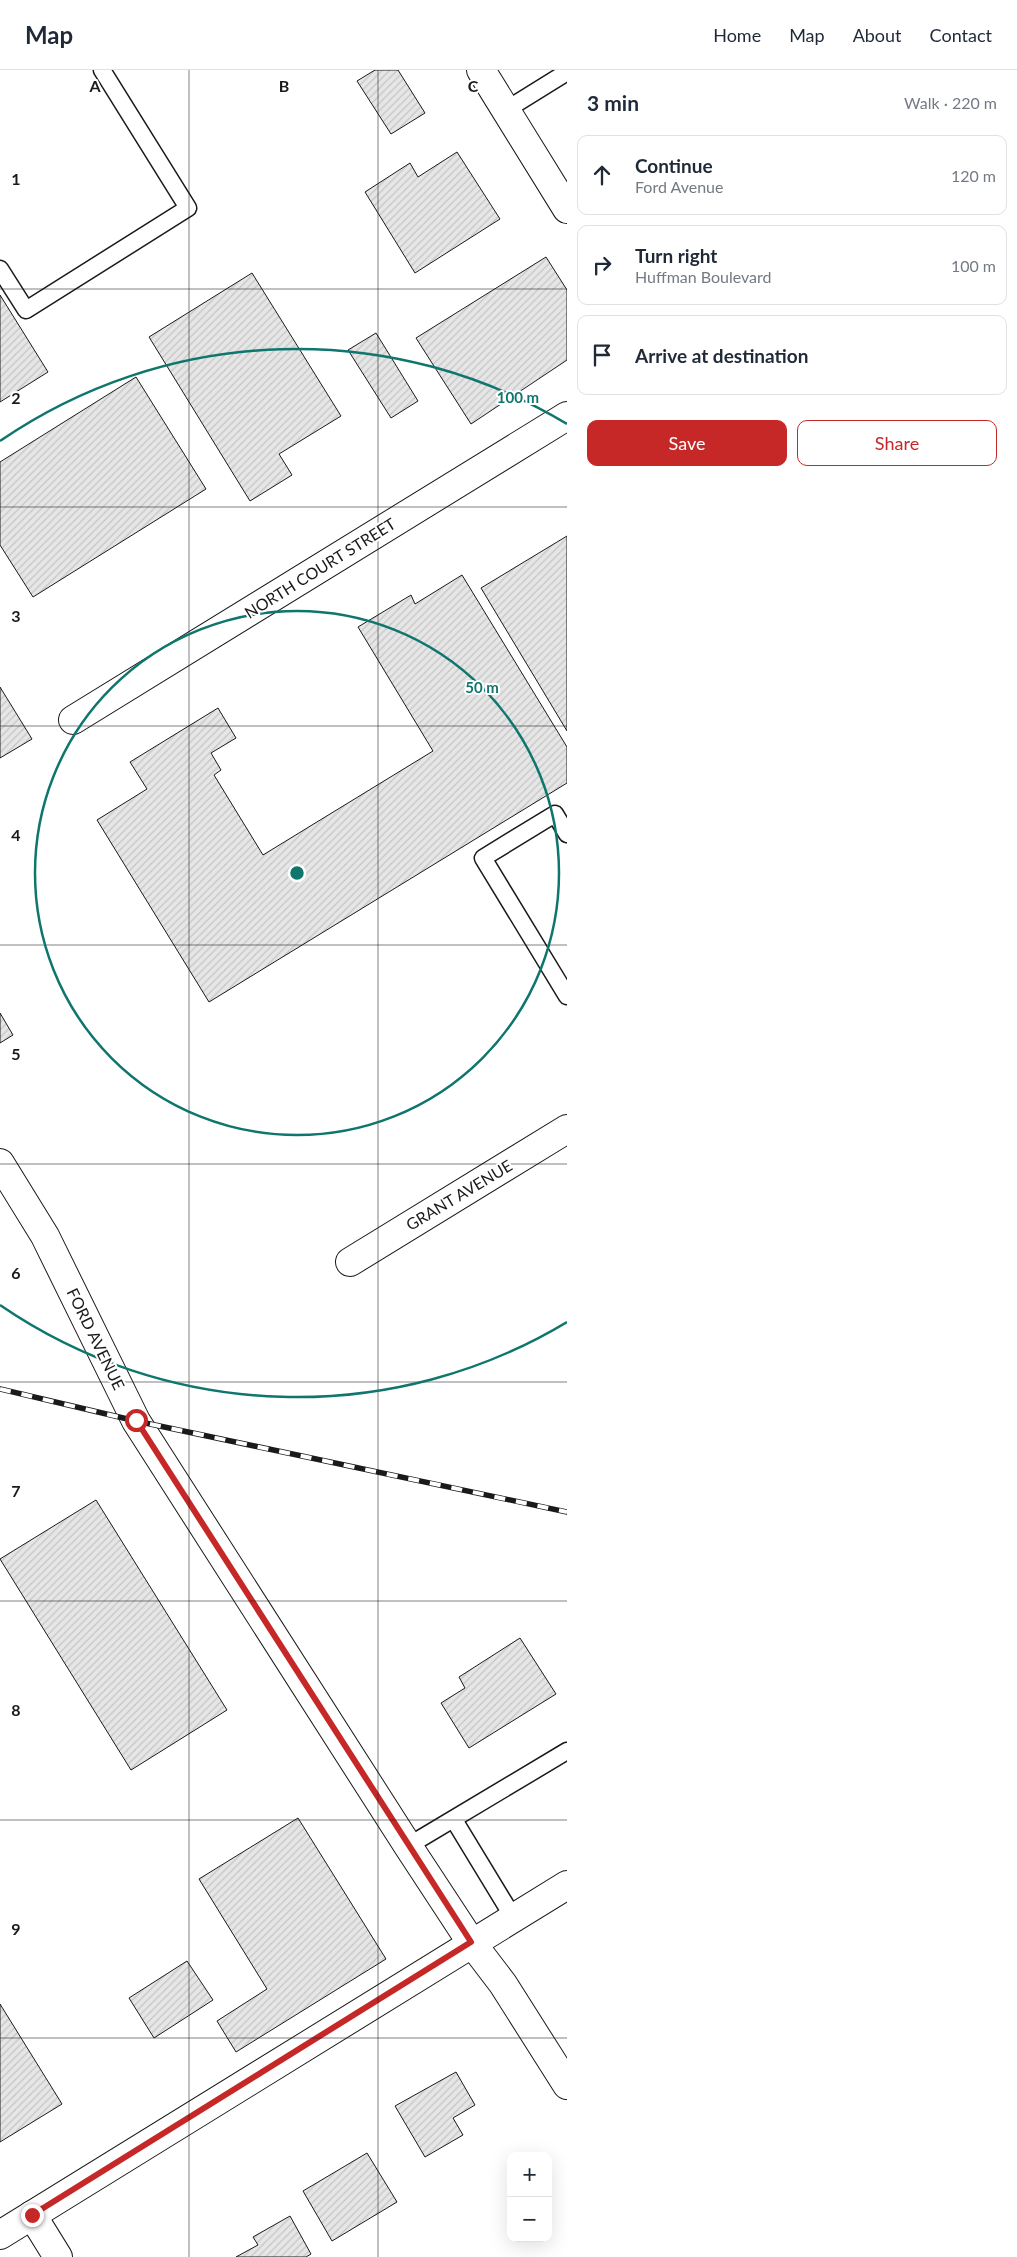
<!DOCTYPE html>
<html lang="en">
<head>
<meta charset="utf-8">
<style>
	body { margin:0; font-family:Lato,sans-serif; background:#f6f6f7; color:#1f2937 }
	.controls { position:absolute; right:15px; bottom:15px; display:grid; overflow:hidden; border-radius:10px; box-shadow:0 5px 20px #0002 }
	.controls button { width:45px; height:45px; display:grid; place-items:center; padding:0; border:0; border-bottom:1px solid #e0e1e3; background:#fff; color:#1f2937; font:25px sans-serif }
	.stop { position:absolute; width:15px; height:15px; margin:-11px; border:4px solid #c62828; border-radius:50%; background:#fff }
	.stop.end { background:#c62828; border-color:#fff; box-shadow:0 1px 5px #0008 }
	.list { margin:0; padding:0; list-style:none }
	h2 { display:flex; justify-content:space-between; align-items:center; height:65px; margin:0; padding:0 20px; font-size:21px }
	h2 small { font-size:16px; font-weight:400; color:#747a83 }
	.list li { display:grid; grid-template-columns:32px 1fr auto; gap:15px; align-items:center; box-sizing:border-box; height:80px; margin:0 10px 10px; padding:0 10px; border:1px solid #e0e1e3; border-radius:10px }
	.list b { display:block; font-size:19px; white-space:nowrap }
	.list p { margin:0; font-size:16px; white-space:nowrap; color:#747a83 }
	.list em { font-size:16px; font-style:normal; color:#747a83 }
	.actions { display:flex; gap:10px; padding:15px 20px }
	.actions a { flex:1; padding:11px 0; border:1px solid #c62828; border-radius:10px; text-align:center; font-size:18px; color:#c62828 }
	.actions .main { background:#c62828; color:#fff }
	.icon { flex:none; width:28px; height:28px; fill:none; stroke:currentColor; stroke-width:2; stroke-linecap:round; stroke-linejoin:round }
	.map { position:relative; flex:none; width:567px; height:2187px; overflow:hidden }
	header { display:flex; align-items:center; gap:30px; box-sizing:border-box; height:70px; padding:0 25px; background:#fff; border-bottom:1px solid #e0e1e3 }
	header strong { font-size:24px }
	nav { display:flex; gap:28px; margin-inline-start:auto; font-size:18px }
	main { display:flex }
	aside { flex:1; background:#fff }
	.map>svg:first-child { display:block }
</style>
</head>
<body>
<header>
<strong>Map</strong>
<nav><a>Home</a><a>Map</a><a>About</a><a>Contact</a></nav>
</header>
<main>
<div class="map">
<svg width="567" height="2187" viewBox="0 0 567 2187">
	<defs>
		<pattern id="building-hatch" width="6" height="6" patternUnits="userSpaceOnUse" patternTransform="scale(1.25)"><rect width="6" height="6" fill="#e6e6e6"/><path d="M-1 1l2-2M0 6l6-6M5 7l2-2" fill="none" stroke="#c5c5c5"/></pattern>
	</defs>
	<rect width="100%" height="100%" fill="#fff"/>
	<g fill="url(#building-hatch)" stroke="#1a1a1a">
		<polygon points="375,0 398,0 425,43 391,64 357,11"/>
		<polygon points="457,82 500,149 415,203 365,122 410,93 418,107"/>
		<polygon points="546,187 567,220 567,290 471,354 416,268"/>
		<polygon points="252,203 341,346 279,384 292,405 250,431 149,267"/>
		<polygon points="0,225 48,302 0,332"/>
		<polygon points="376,263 418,331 391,348 348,280"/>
		<polygon points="136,307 206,419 33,527 0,475 0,392"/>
		<polygon points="567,466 567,661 481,518"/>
		<polygon points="462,505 567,677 567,713 209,932 97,750 147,719 130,692 218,638 236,668 211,683 221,700 214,705 263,785 433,681 358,557 411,525 415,534"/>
		<polygon points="0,617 32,669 0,688"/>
		<polygon points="0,943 13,965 0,973"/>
		<polygon points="96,1430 227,1640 131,1700 0,1489"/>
		<polygon points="520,1568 556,1624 469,1678 441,1633 465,1618 459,1607"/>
		<polygon points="298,1748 386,1889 236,1982 217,1951 267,1919 199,1809"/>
		<polygon points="187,1891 213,1930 154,1968 129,1928"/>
		<polygon points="0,1934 62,2034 0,2072"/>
		<polygon points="456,2002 475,2035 453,2048 463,2065 425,2087 395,2036"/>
		<polygon points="367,2083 397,2132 332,2171 303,2121"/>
		<polygon points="290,2146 311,2184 306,2187 236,2187 258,2175 253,2167"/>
	</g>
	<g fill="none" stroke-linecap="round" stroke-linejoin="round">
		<defs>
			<g id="service">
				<polyline points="506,40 567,2"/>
				<polyline points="0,199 26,240 188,138 102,0"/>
				<polyline points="567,764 555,744 483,788 567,926"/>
				<polyline points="454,1750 513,1847"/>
				<polyline points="408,1776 567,1681"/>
			</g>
			<g id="minor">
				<polyline points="73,650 567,346"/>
				<polyline points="0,1093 45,1166 136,1351 408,1776 471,1872 503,1914 567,2015"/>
				<polyline points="350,1192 567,1059"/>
				<polyline points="32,2145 58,2187"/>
			</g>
			<g id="tertiary">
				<polyline points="481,0 567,139"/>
				<polyline points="0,2165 567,1815"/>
			</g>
		</defs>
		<use href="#service" stroke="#1a1a1a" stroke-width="19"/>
		<use href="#minor" stroke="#1a1a1a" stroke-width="30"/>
		<use href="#tertiary" stroke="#1a1a1a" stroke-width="30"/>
		<use href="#service" stroke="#fff" stroke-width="16"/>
		<use href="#minor" stroke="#fff" stroke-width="28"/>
		<use href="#tertiary" stroke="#fff" stroke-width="28"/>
		<defs>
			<polyline id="rail" points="0,1319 136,1351 567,1442"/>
		</defs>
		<use href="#rail" stroke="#1a1a1a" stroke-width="5.5"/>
		<use href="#rail" stroke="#fff" stroke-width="4" stroke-dasharray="11" stroke-linecap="butt"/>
	</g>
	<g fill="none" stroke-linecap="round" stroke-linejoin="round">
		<polyline stroke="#c62828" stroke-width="6" points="32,2145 471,1872 136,1350"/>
	</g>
	<path fill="none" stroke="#1a1a1a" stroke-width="1" stroke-opacity="0.55" d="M189,0V2187M378,0V2187M0,219H567M0,437H567M0,656H567M0,875H567M0,1094H567M0,1312H567M0,1531H567M0,1750H567M0,1968H567"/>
	<g fill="none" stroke="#0f766e" stroke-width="2.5">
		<circle cx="297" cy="803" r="262"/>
		<path d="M567 1252A524 524 0 0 1 0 1235M0 371A524 524 0 0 1 567 354"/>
	</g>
	<g text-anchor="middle" stroke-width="4" stroke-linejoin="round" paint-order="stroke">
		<g font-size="16" fill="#1a1a1a" stroke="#fff">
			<text transform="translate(320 498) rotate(-32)" y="6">NORTH COURT STREET</text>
			<text transform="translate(459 1125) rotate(-31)" y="6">GRANT AVENUE</text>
			<text transform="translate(96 1269) rotate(64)" y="6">FORD AVENUE</text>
		</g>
	</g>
	<g font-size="16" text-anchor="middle" font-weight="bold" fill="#1a1a1a" stroke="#fff" stroke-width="4" stroke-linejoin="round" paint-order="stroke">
		<text x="95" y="22">A</text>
		<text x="284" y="22">B</text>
		<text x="473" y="22">C</text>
		<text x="16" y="115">1</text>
		<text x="16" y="334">2</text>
		<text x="16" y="552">3</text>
		<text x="16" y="771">4</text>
		<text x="16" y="990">5</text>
		<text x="16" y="1209">6</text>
		<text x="16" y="1427">7</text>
		<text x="16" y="1646">8</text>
		<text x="16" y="1865">9</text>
	</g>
	<circle cx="297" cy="803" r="8" fill="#0f766e" stroke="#fff" stroke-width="2.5"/>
	<g font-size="15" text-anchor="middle" font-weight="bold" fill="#0f766e" stroke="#fff" stroke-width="4" stroke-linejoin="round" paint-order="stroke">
		<text x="518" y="333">100 m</text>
		<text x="482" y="623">50 m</text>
	</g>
</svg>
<div class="controls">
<button>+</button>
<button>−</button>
</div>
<div class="stop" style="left:136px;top:1350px"></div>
<div class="stop end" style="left:32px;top:2145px"></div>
</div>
<aside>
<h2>3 min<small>Walk · 220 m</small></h2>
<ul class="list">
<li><svg class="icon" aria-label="ahead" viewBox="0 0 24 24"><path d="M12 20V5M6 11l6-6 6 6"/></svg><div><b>Continue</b><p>Ford Avenue</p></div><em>120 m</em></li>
<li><svg class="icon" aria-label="right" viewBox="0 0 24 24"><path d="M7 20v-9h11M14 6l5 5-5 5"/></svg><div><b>Turn right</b><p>Huffman Boulevard</p></div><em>100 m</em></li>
<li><svg class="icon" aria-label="arrive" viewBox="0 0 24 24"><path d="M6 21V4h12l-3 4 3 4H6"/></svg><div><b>Arrive at destination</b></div></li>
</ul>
<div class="actions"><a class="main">Save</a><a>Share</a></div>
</aside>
</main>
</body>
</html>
